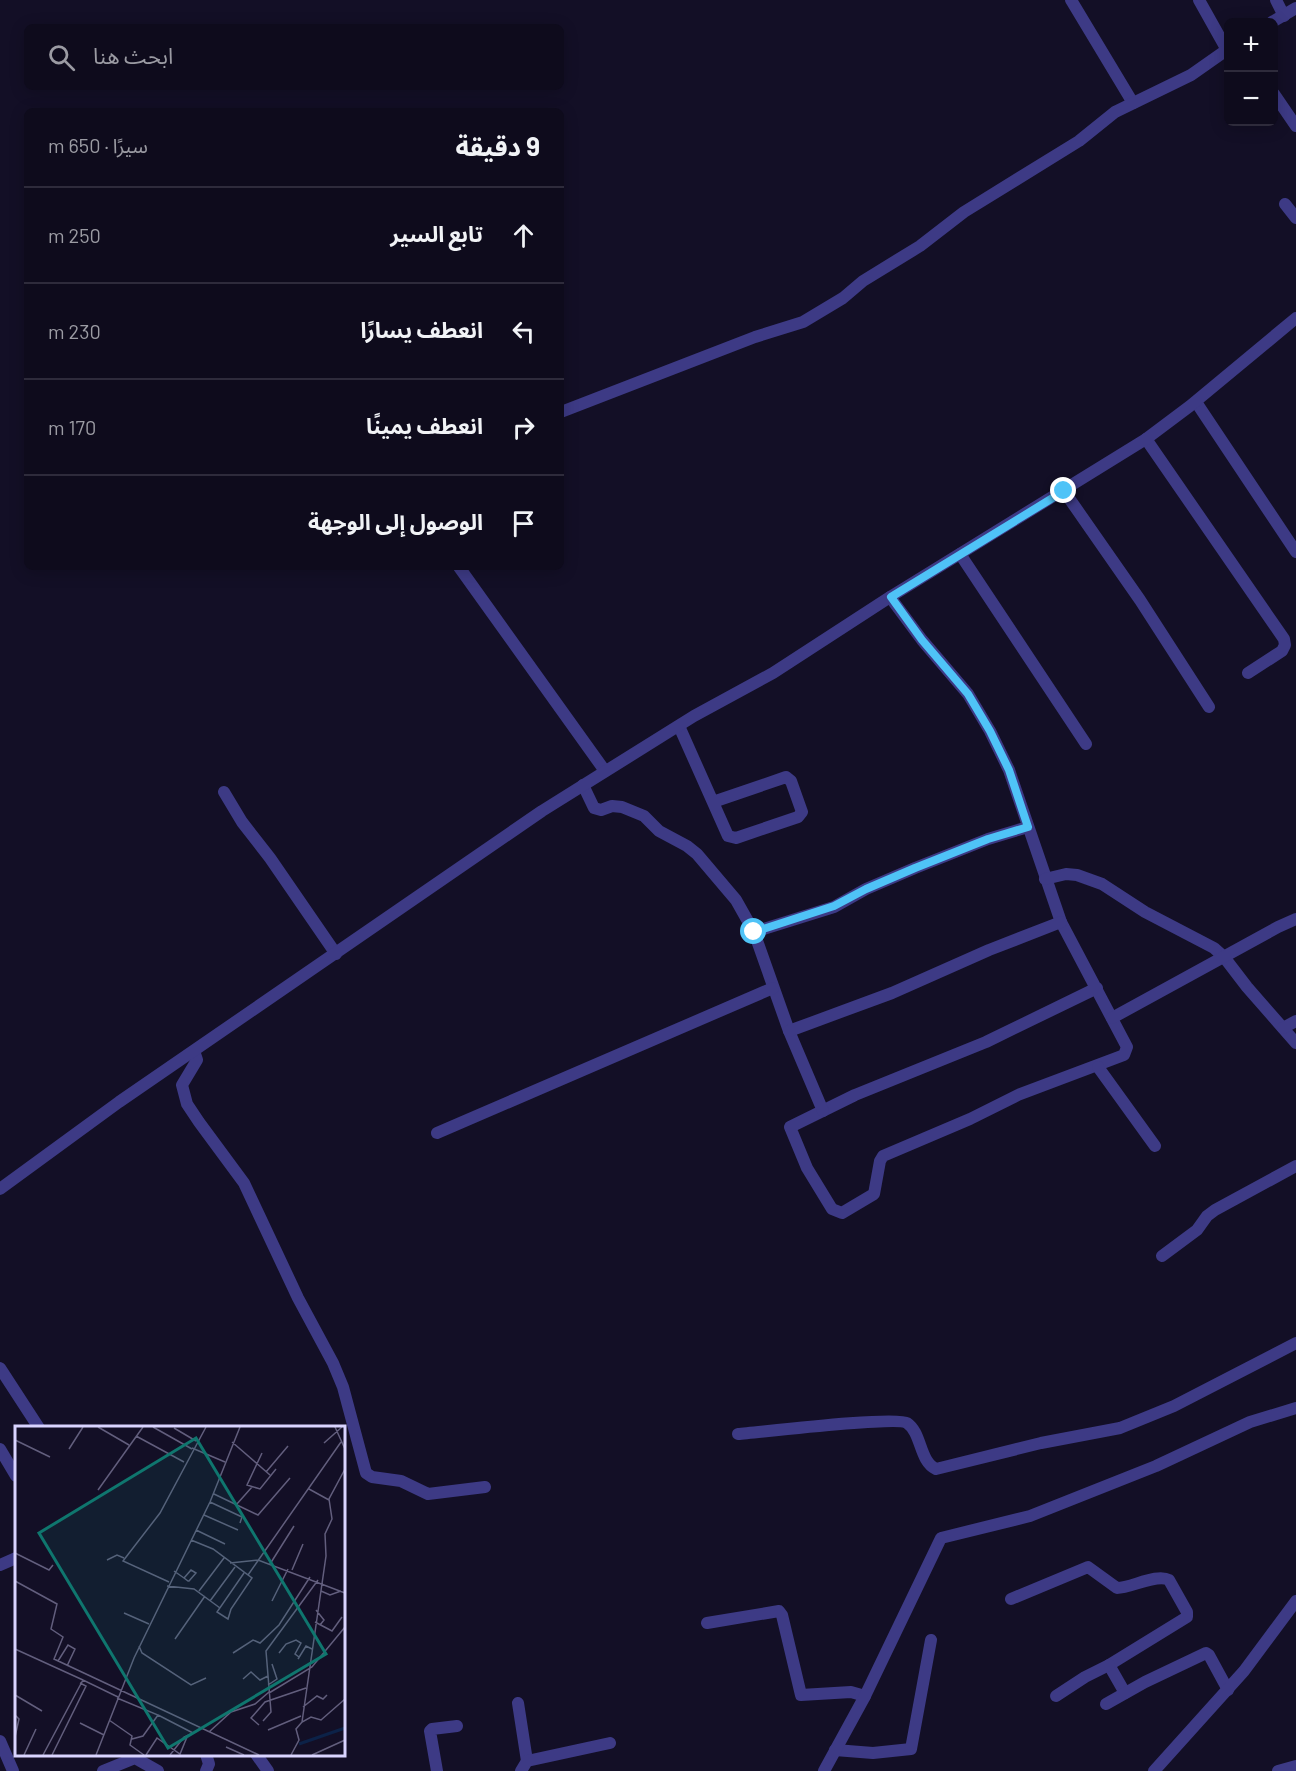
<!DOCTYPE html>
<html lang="ar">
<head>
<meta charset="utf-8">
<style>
	body { margin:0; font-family:Barlow,"Noto Sans Arabic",sans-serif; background:#171425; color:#f1f3f6; direction:rtl }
	.controls { position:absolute; right:18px; top:18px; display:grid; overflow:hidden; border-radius:9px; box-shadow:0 3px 15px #0003 }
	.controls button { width:54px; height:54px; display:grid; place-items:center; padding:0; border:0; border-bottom:2px solid #2e2b3b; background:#0e0b1c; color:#f1f3f6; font:30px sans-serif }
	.stop { position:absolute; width:18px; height:18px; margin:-14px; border:4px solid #4fc3f7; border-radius:50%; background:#fff }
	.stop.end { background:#4fc3f7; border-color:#fff; box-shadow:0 2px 6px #0008 }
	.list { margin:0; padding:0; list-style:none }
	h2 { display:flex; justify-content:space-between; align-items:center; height:78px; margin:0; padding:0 24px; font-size:26px }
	h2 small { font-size:20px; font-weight:400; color:#9b9ba3 }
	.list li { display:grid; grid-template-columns:39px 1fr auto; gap:18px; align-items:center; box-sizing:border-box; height:96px; padding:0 24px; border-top:2px solid #2e2b3b }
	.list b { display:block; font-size:22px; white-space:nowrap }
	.list em { font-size:20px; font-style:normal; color:#9b9ba3 }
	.icon { flex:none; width:33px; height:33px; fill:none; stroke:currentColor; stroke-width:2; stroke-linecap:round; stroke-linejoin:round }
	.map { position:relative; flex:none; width:1296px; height:1771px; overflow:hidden; direction:ltr }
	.search { position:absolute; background:#0e0b1c; box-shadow:0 3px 15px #0003; left:24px; top:24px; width:540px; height:66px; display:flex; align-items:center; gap:15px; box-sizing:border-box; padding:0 21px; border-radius:9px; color:#9b9ba3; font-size:22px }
	.panel { position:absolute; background:#0e0b1c; box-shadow:0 3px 15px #0003; left:24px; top:108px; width:540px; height:462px; border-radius:9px; direction:rtl }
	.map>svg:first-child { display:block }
</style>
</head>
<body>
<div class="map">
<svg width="1296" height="1771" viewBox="0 0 1296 1771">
	<rect width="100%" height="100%" fill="#130f26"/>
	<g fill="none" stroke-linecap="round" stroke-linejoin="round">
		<g stroke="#3d3a85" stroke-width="12">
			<polyline points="1071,0 1133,103"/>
			<polyline points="1199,0 1227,50"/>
			<polyline points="1276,0 1284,16"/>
			<polyline points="1272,22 1296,8"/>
			<polyline points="1274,94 1296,126"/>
			<polyline points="1285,204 1296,218"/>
			<polyline points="1196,402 1296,552"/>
			<polyline points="561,412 755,337 803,322 843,298 863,281 920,246 964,212 1079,141 1115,112 1191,75 1228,49"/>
			<polyline points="1146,439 1284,639 1285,645 1282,651 1248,673"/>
			<polyline points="1064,491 1140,600 1209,707"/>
			<polyline points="960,554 1086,744"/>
			<polyline points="459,567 605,771"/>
			<polyline points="890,597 922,640 968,694 990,731 1009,770 1061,922 1127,1047 1124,1055 1018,1095 970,1119 883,1156 880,1161 874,1194 842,1213 832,1209 807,1168 790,1127 855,1095 986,1042 1097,988"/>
			<polyline points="679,726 728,836 736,838 798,817 802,812 791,781 786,777 713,802"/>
			<polyline points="583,785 594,808 601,810 612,806 622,807 644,816 659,831 687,846 697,854 736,900 754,932 789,1031 823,1111"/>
			<polyline points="224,792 242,822 270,858 336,954"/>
			<polyline points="1045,879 1066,874 1077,875 1102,884 1145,912 1214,948 1224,957 1247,987 1296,1043"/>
			<polyline points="754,932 834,907 866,889 915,868 988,839 1028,827"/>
			<polyline points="1112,1018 1278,927 1296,919"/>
			<polyline points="1283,1028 1296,1021"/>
			<polyline points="789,1031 892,993 989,950 1061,922"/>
			<polyline points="194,1051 197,1060 182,1085 187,1104 199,1122 244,1183 298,1298 333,1363 343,1387 366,1473 372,1477 401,1481 428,1494 485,1487"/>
			<polyline points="1098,1067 1155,1146"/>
			<polyline points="437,1133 773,988"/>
			<polyline points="0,1189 119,1102 542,811 694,716 773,673 890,597 1146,439 1190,406 1296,318"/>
			<polyline points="1162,1256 1197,1230 1207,1216 1215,1210 1296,1166"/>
			<polyline points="0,1368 39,1428"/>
			<path d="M738,1434C762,1432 896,1416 907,1423C922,1433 919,1461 936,1469L1041,1443L1120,1428L1174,1406L1296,1343"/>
			<polyline points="0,1449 16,1476"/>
			<polyline points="0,1565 16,1558"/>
			<path d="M1011,1599L1088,1567L1117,1588C1131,1588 1157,1573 1169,1580L1187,1612V1617L1109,1665L1125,1693"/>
			<polyline points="707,1623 779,1611 782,1615 801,1695 851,1692 865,1696"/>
			<polyline points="1056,1696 1085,1677 1109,1665"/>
			<polyline points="518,1703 527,1761"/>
			<polyline points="1106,1704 1145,1682 1206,1653 1209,1655 1228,1690"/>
			<polyline points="0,1741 13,1771"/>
			<polyline points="835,1750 873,1753 911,1749 931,1640"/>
			<polyline points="206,1754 209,1764 206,1771"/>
			<polyline points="256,1754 268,1771"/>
			<polyline points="103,1771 135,1758 158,1771"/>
			<polyline points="437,1771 430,1731 432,1729 457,1726"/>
			<polyline points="521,1771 527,1761 610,1743"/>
			<polyline points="824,1771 865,1696 941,1538 1030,1516 1156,1466 1250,1422 1296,1408"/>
			<polyline points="1154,1771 1244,1671 1296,1601"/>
			<polyline points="1278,1771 1296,1766"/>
		</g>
	</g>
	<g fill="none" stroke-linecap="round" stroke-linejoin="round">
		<polyline stroke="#4fc3f7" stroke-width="8" points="754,932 834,906 866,889 915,868 988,839 1028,827 1009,770 990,731 968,694 922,640 891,597 1064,491"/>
	</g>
	<g transform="translate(15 1426)">
		<rect width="330" height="330" fill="#130f26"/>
		<path fill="none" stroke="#0c2248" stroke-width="3" d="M284,318L330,302"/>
		<path fill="none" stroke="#625e7d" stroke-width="1.5" d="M83,1L114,19M138,1L177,23M320,1L330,23M159,2L181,15M121,10L169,36M0,14L35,31M217,16L255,49M309,17L327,1M177,22L210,36M54,23L68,1M247,27L232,59L245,63L261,43M251,46L273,20M294,63L314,74M83,64L128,1M199,68L243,89L275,52M195,76L227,91L225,97M221,79L237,61M189,89L223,104M181,104L210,118M176,114L198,123L237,152L216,183L213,193L202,186L229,147M0,127L34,144L38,139M92,134L102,129L109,132M215,137L243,134L330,167M255,138L279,100M277,144L288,118M159,145L169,152L173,155H174L181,147L176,144L169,152M233,149L326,16M0,155L42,178L36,203L48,211L39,233L244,329M154,156L108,135L145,87L191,1M152,160L179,163L205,182M184,165L209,132M306,165L315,169L326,165M195,175L220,141M257,175L273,143M301,184L309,194L305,199M109,187L134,198M300,196L317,205L327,191M160,213L190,170M124,220L127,227L176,259L191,252M0,223L68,254M218,227L238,214L245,217L264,199L295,151M264,227L271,218L281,214L286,217L280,228L284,231M283,233L291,220L297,223M43,235L53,219L60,223L52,240M228,253L236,246L245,254L253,250M253,259L262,253L257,238M254,267L297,241L330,201M0,269L27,285M102,272L143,289L128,310L117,313M288,281L302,270L308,273L312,269M0,289L4,293L0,311M143,289L178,307M94,294L117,310L115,319L129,329M248,295L256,286L251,225L303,154M287,296L311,130L310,108L317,93L314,73L330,43M65,297L89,309M244,299L236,292L250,276L291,262M253,304L286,290M194,306L216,286L240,278L254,266M211,321L229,329M9,329L21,303M28,329L68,254L103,271M37,329L71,260L65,257M81,329L119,232L195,76L225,1M131,329L142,312L165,328L172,311M155,329L169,311L178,307M276,329L284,314L281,303L287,296L296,291L306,294L330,273M297,329L330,314"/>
		<path fill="#0f766e" fill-opacity="0.15" stroke="#0f766e" stroke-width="3" d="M181,12L311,228L153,322L24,107Z"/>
		<rect width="330" height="330" fill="none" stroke="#d9d4ff" stroke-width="3"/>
	</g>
</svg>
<div class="controls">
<button>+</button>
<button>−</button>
</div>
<div class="stop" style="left:754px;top:932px"></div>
<div class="stop end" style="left:1064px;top:491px"></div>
<div class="search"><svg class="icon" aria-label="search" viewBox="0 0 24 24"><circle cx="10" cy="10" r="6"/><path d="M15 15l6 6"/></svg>ابحث هنا</div>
<section class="panel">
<h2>9 دقيقة<small>سيرًا · 650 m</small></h2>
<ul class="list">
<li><svg class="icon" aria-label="ahead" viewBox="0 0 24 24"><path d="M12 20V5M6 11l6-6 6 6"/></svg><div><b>تابع السير</b></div><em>250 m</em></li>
<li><svg class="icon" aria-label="left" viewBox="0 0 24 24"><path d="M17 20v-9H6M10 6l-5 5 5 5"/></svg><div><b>انعطف يسارًا</b></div><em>230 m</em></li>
<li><svg class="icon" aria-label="right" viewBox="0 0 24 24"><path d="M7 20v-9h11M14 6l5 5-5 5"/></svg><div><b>انعطف يمينًا</b></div><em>170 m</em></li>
<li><svg class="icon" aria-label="arrive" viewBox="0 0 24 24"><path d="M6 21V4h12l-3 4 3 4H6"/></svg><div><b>الوصول إلى الوجهة</b></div></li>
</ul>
</section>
</div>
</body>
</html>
